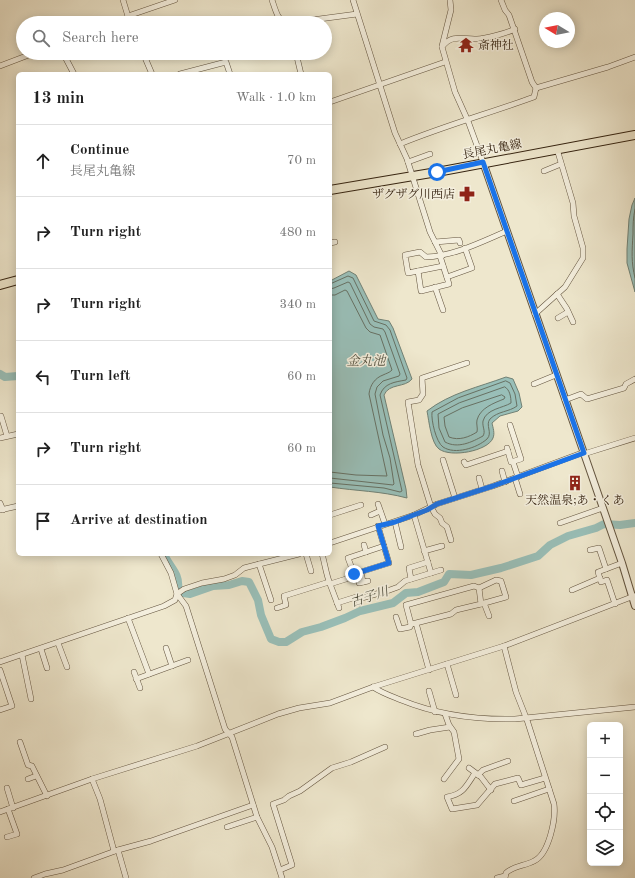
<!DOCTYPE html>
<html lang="en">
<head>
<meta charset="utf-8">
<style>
	body { margin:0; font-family:"Old Standard TT","Noto Serif JP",serif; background:#f2f2f2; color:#222 }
	.controls { position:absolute; right:12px; bottom:12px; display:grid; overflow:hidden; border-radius:6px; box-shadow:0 2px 10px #0003 }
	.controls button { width:36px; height:36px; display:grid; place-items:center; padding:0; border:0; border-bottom:1px solid #e0e0e0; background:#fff; color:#222; font:20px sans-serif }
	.compass { position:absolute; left:539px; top:12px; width:36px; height:36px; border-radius:50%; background:#fff; box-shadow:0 2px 10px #0003; rotate:280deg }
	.stop { position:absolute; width:12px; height:12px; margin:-9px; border:3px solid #1a73e8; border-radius:50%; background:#fff }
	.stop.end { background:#1a73e8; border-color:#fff; box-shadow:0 1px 4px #0008 }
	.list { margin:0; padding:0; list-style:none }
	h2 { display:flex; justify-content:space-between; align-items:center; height:52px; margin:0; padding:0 16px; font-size:17px }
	h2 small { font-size:13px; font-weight:400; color:#767676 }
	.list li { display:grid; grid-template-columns:26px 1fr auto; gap:12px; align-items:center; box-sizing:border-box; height:72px; padding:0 16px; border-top:1px solid #e0e0e0 }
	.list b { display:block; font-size:15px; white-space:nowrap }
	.list p { margin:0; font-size:13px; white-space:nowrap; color:#767676 }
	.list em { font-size:13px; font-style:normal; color:#767676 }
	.icon { flex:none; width:22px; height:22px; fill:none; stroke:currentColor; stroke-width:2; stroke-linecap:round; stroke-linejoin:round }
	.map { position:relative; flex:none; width:635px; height:878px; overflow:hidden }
	.search { position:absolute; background:#fff; box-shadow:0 2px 10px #0003; left:16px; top:16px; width:316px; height:44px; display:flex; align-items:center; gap:10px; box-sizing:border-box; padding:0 14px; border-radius:22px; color:#767676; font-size:15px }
	.panel { position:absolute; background:#fff; box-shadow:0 2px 10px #0003; left:16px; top:72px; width:316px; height:484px; border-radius:6px }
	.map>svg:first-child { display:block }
</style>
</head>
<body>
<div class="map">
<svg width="635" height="878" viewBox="0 0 635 878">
	<rect width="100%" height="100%" fill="#eee7cd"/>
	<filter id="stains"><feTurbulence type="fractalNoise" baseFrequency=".005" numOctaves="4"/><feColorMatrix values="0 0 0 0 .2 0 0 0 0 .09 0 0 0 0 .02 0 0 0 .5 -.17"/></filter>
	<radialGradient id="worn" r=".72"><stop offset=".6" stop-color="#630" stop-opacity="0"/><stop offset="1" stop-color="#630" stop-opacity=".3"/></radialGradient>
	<g fill="#99bfb8" stroke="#718175">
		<polygon points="635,198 635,292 627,263 627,249 629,219 632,205"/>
		<path d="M349,271L356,275L378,319L389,321L393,328L412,379C405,388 389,383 384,395L406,489L407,498C381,491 356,491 330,487V281Z"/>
		<path d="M506,377L513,379L519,393L522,407L518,411L500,416L492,423C493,428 495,433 493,438C488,451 451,458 439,449C431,443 429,421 427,411C450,393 479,387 506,377Z"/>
	</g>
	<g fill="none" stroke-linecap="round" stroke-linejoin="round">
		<g stroke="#677164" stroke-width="1">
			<path d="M635,209C633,218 633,226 633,234C632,251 631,262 635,278"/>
			<path d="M330,284L348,276L353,278L374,321L386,325L390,330L407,378L406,380C395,382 384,383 380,395L402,491L400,492L384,488L330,483"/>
			<polyline points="330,289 334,288 348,282 350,283 370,324 374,327 383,329 385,332 400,374 399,376 383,381 377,387 375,394 383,435 390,458 394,484 393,485 330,478"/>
			<path d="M330,295H335L345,290L347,291L366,328L370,332L380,335L392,370C389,373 387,373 383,375C375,378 370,385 369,394L387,476L356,475L330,472"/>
			<path d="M506,381L510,383L515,394L517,406C509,412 498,411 490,419C485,425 493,433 487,439C477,448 455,455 443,447C436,442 431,420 432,412L458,398Z"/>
			<path d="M505,387C510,390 511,397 511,403C503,408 486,409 483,421C482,427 486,431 483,436C472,442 458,449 445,442L439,428L438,414L459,403Z"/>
			<path d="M502,395L505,397L504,399C494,403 480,408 477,420C476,424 478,428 477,432C469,437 459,441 449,437L445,426L444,417L462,408Z"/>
		</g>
		<g stroke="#99bfb8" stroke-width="8">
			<polyline points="0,374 5,377 18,376"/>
			<path d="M164,554C169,567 180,573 178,588L183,593L190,594L213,586L229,585L242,581L249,582L258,600L261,615L271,639L279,642H286L302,632L321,627L345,618L360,611L393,603L406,593L418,592L444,582L449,574L471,575L501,568L538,556L550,545L568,536L596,528L604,524L620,525L635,523"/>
		</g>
		<defs>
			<g id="minor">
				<polyline points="123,0 130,23"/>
				<path d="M272,0C275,8 277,20 286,23"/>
				<polyline points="353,0 395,133 407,159 430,232 442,256"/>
				<polyline points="128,16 175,0"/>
				<polyline points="116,23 128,18"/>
				<polyline points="289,23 357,14"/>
				<polyline points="442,46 451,10 450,0"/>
				<polyline points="63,53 74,74"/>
				<polyline points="143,53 152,74"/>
				<polyline points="296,53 301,74"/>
				<polyline points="0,66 34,53"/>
				<polyline points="180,74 226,62 230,74"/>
				<polyline points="536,88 608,67 635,57"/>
				<polyline points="330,102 445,62"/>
				<path d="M400,144C444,126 490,113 534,97L536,88L532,82L509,15L505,10L501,0"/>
				<polyline points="408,162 430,154"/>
				<path d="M483,162L468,121L455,92L442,47C452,33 464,40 477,39C485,39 507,33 515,29"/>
				<polyline points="544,171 561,164"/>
				<polyline points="435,242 459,240 460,243"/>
				<polyline points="330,243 335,242"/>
				<path d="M443,266L408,273L405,255L420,252L426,257C454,256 481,242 507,231"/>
				<polyline points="418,271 421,291 449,284 440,256"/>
				<polyline points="447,277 472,268 465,248"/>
				<polyline points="435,287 443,310"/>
				<polyline points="557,294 567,309 573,322"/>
				<polyline points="535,314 565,287 583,258 583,248 574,216 573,203 557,149"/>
				<polyline points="558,318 568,312"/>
				<polyline points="534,384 556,375"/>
				<polyline points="565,400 581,394 587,399 624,388 626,384 635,379"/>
				<polyline points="1,416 7,436"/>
				<polyline points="0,438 18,434"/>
				<polyline points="507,448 511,462 521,459 510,425"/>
				<polyline points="443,460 455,498"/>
				<polyline points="464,462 466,465 508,451"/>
				<polyline points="513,462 518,477"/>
				<polyline points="502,471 505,482"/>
				<polyline points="479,478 482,489"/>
				<polyline points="515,478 520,494"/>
				<polyline points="0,503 3,510"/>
				<polyline points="378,504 385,524"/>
				<polyline points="0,510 18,506"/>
				<polyline points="330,515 361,505"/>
				<polyline points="371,515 380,511"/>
				<polyline points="414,515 431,573"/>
				<polyline points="395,522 401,547"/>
				<polyline points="560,523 603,508"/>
				<polyline points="451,540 447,527 442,523 440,518 435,514 431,507 418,465 408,402 419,400 423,394 422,378 467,363"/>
				<polyline points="330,543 414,515 437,504 493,486 579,454 587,453 635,438"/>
				<polyline points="364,545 366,552"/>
				<polyline points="590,550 599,548 606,569"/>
				<polyline points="424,551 442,546"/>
				<polyline points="161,554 171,573 177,594 186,606 225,729 232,737 257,817 272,847 282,878"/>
				<polyline points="306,554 311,571"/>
				<path d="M322,554C325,564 326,574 330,584L346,579L354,574L389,563L378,526"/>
				<polyline points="259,564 271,600"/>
				<polyline points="361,572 363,582"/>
				<polyline points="354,574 348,558 384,546"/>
				<polyline points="411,579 409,568 428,562"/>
				<polyline points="359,583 368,581"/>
				<polyline points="330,584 339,608"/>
				<polyline points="479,588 496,580 501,581 506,597 481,604"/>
				<polyline points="572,590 600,578"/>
				<polyline points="358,599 387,591 398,587 405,581 441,570"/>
				<polyline points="337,603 356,597 360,603"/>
				<polyline points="484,603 489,616"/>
				<polyline points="615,604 607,580 601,582 598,572 622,563"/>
				<polyline points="277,608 286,605 284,596 329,582"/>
				<polyline points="396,617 400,629 410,627 411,624"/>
				<polyline points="128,618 149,674"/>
				<polyline points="416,623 451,614 456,610 481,604 479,588 474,586 406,605 411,624 416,623 429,670"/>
				<polyline points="58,643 67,667"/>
				<path d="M504,646L516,692L527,720L554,804C556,819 549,854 534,861C525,866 513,866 506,873L505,878"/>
				<polyline points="166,648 172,666"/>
				<polyline points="41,649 47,668"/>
				<polyline points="22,655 31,699"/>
				<polyline points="0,662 164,606 175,600 177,594 184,589 202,583 224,579 235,575 244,568 299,554"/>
				<polyline points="447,664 456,695"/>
				<polyline points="0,670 12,706 0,710"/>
				<polyline points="134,672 140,688"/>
				<polyline points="136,679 188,660"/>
				<path d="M373,687C382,693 391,696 401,700C438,715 476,720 515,719L635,707"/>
				<polyline points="429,691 435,712"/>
				<polyline points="416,734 430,730 450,727"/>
				<polyline points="20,742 28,765 32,766 47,796"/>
				<polyline points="469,768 481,777 491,790"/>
				<path d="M475,773C466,786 464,794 447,797L452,809L477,805L495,784L518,778L521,785L545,778"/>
				<polyline points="478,775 483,770 508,761"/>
				<polyline points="28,779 36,776"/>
				<polyline points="92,779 100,799 114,851"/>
				<polyline points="444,779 459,759 454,732 449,725 445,714"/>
				<polyline points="7,788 13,808"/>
				<polyline points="514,801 549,789"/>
				<polyline points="0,812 92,779 197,746 278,714 299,708 330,703 373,687 504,646 634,596"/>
				<polyline points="227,827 257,817"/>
				<polyline points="7,837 17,834 8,809"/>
				<polyline points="118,850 126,878"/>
				<polyline points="280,870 292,865 273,804 284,800 289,796 300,791 332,768 351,762 385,747"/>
				<polyline points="34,878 45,874 63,870 118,850 151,841 253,805"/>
				<polyline points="497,878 505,876"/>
			</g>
			<polyline id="tertiary" points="483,162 622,563 635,606"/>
			<g id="primary">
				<polyline points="330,190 437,172 635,135"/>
				<polyline points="0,285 18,280"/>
			</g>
		</defs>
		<use href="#minor" stroke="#63543f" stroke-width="6"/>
		<use href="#tertiary" stroke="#63543f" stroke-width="8"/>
		<use href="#primary" stroke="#352310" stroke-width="10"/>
		<use href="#minor" stroke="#f4efde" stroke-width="5"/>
		<use href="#tertiary" stroke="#f4efde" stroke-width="6"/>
		<use href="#primary" stroke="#eee7cd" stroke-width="8"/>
	</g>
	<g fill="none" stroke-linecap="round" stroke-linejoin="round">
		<polyline stroke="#1a73e8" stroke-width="5" points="354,574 389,563 378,526 395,522 427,510 437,504 493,486 584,453 483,162 437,172"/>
	</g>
	<defs>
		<symbol id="temple-bare" viewBox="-9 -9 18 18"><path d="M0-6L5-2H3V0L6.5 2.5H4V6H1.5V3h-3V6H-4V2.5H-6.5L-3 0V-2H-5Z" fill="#8f2418" stroke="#f4efde" stroke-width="2.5" paint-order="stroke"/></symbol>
		<symbol id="pharmacy-bare" viewBox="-9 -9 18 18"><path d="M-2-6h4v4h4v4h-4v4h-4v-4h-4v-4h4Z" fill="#8f2418" stroke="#f4efde" stroke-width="2.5" paint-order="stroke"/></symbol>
		<symbol id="building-bare" viewBox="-9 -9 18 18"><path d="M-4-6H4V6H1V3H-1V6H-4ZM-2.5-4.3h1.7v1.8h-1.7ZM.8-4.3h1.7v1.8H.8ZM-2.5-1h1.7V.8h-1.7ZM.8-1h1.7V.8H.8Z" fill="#8f2418" stroke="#f4efde" stroke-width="2.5" paint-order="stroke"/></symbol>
	</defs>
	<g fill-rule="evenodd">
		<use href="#temple-bare" x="455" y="34" width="22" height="22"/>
		<use href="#pharmacy-bare" x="456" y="183" width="22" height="22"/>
		<use href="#building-bare" x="564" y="472" width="22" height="22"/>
	</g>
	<g text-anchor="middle" stroke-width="3" stroke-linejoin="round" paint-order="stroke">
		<g font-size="12" fill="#352310" stroke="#f4efde" text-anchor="start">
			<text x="478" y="49">斎神社</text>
			<text x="455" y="198" text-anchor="end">ザグザグ川西店</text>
			<text x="575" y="504" text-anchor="middle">天然温泉;あ・くあ</text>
		</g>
		<g font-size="12" fill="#352310" stroke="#f4efde">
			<text transform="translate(492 149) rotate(-11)" y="4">長尾丸亀線</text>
		</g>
		<g font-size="13" font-style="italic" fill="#535242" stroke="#f4efde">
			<text x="366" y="365">金丸池</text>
			<text transform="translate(369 596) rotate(-18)" y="5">古子川</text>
		</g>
	</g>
	<rect width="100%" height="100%" filter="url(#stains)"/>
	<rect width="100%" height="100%" fill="url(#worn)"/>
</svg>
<div class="controls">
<button>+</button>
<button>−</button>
<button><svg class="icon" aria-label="locate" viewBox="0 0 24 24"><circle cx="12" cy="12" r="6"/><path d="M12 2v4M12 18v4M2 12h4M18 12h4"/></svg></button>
<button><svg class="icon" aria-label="layers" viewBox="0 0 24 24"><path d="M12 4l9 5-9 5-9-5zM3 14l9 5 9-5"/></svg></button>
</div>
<svg class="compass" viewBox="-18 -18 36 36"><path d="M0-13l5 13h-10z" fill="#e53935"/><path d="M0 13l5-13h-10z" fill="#767676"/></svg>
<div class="stop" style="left:437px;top:172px"></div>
<div class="stop end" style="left:354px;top:574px"></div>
<div class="search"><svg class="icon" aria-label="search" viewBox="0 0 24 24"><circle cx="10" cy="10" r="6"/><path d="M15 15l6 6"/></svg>Search here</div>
<section class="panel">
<h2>13 min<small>Walk · 1.0 km</small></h2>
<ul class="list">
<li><svg class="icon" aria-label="ahead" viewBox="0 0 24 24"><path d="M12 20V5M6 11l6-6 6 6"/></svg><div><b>Continue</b><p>長尾丸亀線</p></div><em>70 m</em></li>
<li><svg class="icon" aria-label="right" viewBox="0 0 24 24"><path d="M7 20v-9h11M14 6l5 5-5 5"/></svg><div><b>Turn right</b></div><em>480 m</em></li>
<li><svg class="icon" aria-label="right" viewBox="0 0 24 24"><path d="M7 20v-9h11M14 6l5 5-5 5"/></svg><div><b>Turn right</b></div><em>340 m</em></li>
<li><svg class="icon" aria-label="left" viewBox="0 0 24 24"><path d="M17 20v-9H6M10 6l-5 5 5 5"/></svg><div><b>Turn left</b></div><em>60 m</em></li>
<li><svg class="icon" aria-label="right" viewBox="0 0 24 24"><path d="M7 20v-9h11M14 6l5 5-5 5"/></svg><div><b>Turn right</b></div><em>60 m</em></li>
<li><svg class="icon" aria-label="arrive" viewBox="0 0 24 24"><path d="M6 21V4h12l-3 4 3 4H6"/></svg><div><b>Arrive at destination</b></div></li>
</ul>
</section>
</div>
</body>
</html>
